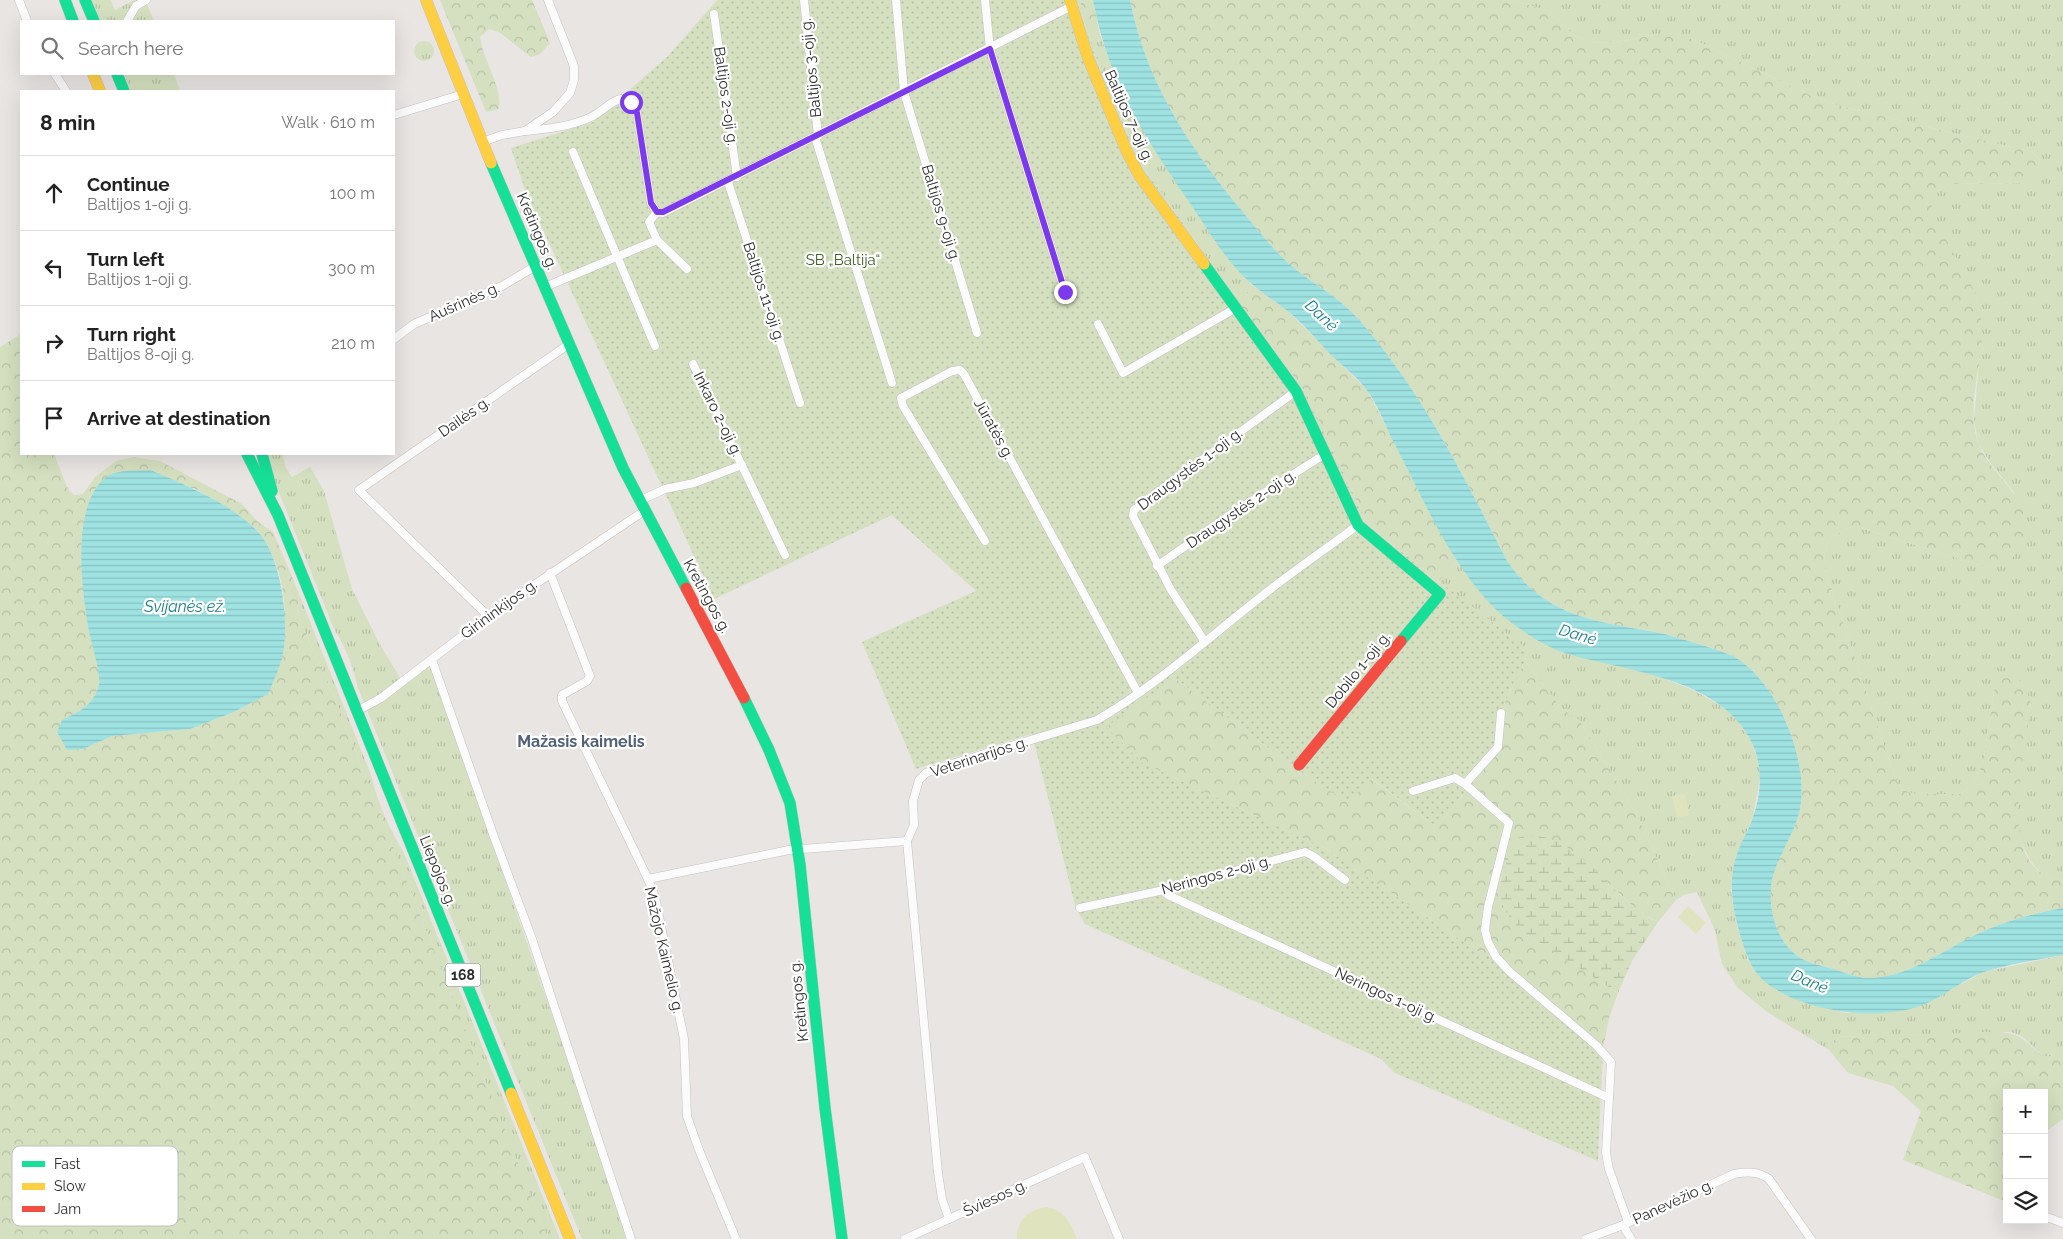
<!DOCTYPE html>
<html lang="en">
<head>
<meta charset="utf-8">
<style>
	body { margin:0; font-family:Raleway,sans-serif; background:#f2f2f2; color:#222 }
	.controls { position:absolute; right:15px; bottom:15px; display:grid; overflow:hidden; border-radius:0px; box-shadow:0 5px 20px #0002 }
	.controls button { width:45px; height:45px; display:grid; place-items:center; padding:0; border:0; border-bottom:1px solid #e0e0e0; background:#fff; color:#222; font:25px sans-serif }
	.stop { position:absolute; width:15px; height:15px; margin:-11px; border:4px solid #7c3aed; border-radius:50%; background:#fff }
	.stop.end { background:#7c3aed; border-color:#fff; box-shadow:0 1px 5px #0008 }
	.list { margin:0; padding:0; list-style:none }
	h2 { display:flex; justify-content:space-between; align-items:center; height:65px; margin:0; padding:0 20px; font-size:21px }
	h2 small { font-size:16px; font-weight:400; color:#767676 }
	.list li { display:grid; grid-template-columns:32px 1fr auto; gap:15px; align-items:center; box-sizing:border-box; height:75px; padding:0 20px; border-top:1px solid #e0e0e0 }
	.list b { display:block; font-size:19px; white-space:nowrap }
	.list p { margin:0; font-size:16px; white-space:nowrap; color:#767676 }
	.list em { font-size:16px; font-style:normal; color:#767676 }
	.icon { flex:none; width:28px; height:28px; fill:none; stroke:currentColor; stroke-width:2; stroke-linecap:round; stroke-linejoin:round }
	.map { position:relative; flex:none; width:2063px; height:1239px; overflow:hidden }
	.search { position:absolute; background:#fff; box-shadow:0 5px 20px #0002; left:20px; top:20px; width:375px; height:55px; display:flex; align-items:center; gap:12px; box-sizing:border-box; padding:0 18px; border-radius:0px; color:#767676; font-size:19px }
	.panel { position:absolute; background:#fff; box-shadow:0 5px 20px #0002; left:20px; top:90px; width:375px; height:365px; border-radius:0px }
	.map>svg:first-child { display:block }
</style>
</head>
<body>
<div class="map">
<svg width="2063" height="1239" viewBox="0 0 2063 1239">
	<defs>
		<pattern id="grass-tufts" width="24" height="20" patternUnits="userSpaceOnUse" patternTransform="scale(1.25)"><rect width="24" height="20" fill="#d5e0c0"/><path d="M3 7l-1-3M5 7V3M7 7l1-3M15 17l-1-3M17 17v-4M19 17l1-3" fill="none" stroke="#b7c0a5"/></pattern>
		<pattern id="forest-crowns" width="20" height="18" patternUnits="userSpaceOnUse" patternTransform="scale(1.25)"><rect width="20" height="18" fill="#d5e0c0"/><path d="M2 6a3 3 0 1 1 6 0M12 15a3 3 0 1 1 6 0" fill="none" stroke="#b7c0a5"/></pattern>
		<pattern id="wetland-marsh" width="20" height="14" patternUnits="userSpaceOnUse" patternTransform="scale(1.25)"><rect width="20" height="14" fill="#d5e0c0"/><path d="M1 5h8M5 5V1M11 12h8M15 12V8" fill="none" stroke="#b7c0a5"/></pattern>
		<pattern id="garden-dots" width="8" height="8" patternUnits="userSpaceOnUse" patternTransform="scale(1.25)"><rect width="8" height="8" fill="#d5e0c0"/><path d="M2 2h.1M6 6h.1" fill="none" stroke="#b7c0a5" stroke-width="1.8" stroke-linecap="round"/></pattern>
		<pattern id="water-rules" width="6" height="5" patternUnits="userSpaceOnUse" patternTransform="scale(1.25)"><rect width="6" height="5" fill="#9fe2e2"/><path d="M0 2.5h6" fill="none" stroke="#89c2c2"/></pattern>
	</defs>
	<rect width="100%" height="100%" fill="#e9e5e3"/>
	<g fill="url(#grass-tufts)">
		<polygon points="91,0 111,0 115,10 134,0 145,0 154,21 101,21"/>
		<path d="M1513,0H2063V879C2039,882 2027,857 2020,838L1995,686L1983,763L1974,783L1961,794H1915L1902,790L1895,778L1824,566C1824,539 1831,536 1854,526L1990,568L2014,492L1991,464L1978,443L1974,420L1982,326L1977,299L1935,219L1931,204L1938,191L1950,184L2029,183L2041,161L2032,152L1840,106L1810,95L1699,42L1677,34H1658L1624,41L1595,43L1575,36L1548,11Z"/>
		<polygon points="1100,35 1124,99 1225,255 1252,285 1241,306 1145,169 1130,140 1090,38"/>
		<circle cx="424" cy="51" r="10"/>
		<polygon points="124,74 174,74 180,91 131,91"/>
		<path d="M267,454H282L286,468L292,477L310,467L324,491L352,589L379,643L404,684L430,665L602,1158L626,1239H582L358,688C353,666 346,648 334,629L278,490Z"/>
		<polygon points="1457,561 1504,616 1561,651 1658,676 1693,690 1722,706 1736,719 1751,740 1761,771 1753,817 1736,856 1731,891 1736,922 1748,960 1776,990 1809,1004 1846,1013 1919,1006 1984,972 2063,955 2063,1056 2043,1056 2023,1037 2011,1032 1836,1037 1829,1050 1767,1012 1737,987 1722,964 1715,930 1697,892 1684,895 1676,900 1636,813 1579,720 1562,709 1525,661 1528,650 1439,581"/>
		<path d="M298,591L371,775C378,804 389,828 404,853L560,1239H548L520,1169L331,689L299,619Z"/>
	</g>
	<g fill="url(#forest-crowns)" fill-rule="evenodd">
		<path d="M440,0H532L550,43L540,54L531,57L499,32L489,29L480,37C483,61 502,85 499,109L486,112Z"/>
		<polygon points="1080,0 1093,0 1100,35 1090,38 1082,17"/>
		<path d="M1130,0H1513L1548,11L1575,36L1595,43L1624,41L1658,34H1677L1699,42L1810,95L1840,106L2032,152L2041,161L2040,173L2029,183L1950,184L1938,191L1931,204C1942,246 1980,281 1982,325C1984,363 1965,405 1978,442C1991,480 2040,498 2021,545C2015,559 2005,565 1990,568L1854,526C1831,536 1824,539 1824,566L1895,778L1902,790L1915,794H1961L1974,783L1983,763L1995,686L2004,677H2017L2027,690L2031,706C2026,747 1998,852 2045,875C2052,878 2056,880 2063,879V908C2034,913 2002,922 1975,935C1940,952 1908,978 1867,978C1855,977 1844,972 1833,969C1824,966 1812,964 1804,960C1776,945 1767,909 1772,880C1778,853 1798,831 1801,802C1806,757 1780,693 1746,665C1732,653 1714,649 1698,644C1684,640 1670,635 1655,632C1594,621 1546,617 1507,561C1464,477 1423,393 1360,321C1339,296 1310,283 1287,262C1269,245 1253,224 1237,205C1186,142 1146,81 1130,0Z"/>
		<polygon points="1252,285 1288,311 1367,390 1457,561 1439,581 1376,532 1363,515 1306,393 1241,306"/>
		<path d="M21,334V454H54L68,489L74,495L83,494L95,477L116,461L133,457L160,461L242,504L257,521L273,532L298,591L299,619L331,689L548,1239H0V347ZM194,488C215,501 240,513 257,531C274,548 287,591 284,614C281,641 273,668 268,694L234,712L190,729L112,736L83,749L62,720C80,711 93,706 99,685C102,675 89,631 87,618C79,574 81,533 94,490Z"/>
		<polygon points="1525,661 1562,709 1579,720 1636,813 1676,900 1658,922 1638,911 1596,871 1525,835 1518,838 1500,880 1523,932 1618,993 1609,1018 1603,1048 1507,964 1477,951 1326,849 1143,763 1105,727 1175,678 1295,768 1346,801 1371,779 1437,827 1501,748 1504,704"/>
		<path d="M1985,1032C2019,1032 2018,1035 2043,1056H2063V1119L2044,1133V1093H2007V1194L2004,1201L1903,1160L1921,1111L1893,1086L1848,1073L1829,1050L1836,1037Z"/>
	</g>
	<path fill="url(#wetland-marsh)" d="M1525,835C1573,833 1604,884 1638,910C1644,915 1651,919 1658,922L1632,961L1618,993L1523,932C1487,899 1500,876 1518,838Z"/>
	<polygon fill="url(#garden-dots)" points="717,0 1080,0 1082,17 1090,38 1130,140 1145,169 1241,306 1306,393 1363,515 1376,532 1528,650 1525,661 1504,704 1501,747 1437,827 1372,779 1347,802 1295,768 1175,678 1106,727 1143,763 1326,849 1477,951 1507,964 1603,1048 1598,1161 1395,1073 1381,1059 1085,924 1076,909 1032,734 916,769 862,642 976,591 892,515 714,599 526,193 511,148 593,122 668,56"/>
	<g fill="#dfe3be">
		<polygon points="1685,794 1689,815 1677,818 1672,796"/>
		<polygon points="1688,906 1706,923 1696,934 1678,917"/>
		<path d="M1046,1207C1065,1210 1070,1222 1077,1239H1017C1017,1220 1028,1210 1046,1207Z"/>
	</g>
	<g fill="url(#water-rules)">
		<path d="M1093,0H1130C1146,81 1186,142 1237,205C1253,224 1269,245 1287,262C1310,283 1339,296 1360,321C1423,393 1464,477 1507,561C1546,617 1594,621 1655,632C1670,635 1684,640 1698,644C1714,649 1732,653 1746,665C1780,693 1806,757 1801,802C1798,831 1778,853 1772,880C1767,909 1776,945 1804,960C1812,964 1824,966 1833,969C1844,972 1855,977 1867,978C1908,978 1940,952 1975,935C2002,922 2034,913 2063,908V955C2037,960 2009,964 1984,972C1961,980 1943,998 1920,1006C1877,1021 1809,1012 1772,987C1754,975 1748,960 1742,941C1733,912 1727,883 1737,854C1741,841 1749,830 1753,817C1762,792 1763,763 1750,739C1716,676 1626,672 1565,653C1544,646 1520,630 1503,616C1451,569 1424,499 1392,439C1384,423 1377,403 1366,389C1356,376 1343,366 1331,355C1316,339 1302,322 1285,309C1275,301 1263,294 1253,285C1228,264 1211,235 1194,209C1146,139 1109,85 1093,0Z"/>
		<path d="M150,470C184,484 234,505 259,533C282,559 290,625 282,658C279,670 273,682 268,694L234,712L190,729L112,736L83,749L67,750L57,732L62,720C80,711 93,706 99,685C101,675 93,648 90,636C82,596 70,507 105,478C116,469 136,471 150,470Z"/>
	</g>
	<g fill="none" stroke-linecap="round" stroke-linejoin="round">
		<defs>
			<g id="street">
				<polyline points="19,0 27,21"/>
				<polyline points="804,0 818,136"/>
				<polyline points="896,0 904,92 977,333"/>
				<polyline points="985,0 990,49 1065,292"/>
				<polyline points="714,14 737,177"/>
				<polyline points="127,21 136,6 146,0"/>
				<polyline points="55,74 66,91"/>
				<polyline points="394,115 463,94"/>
				<path d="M525,131C547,129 570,127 591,117C601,113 614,97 625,99C632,99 635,107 637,113L651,203L657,212L663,213L1070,7"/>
				<polyline points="815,137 892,383"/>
				<polyline points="482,142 502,135 525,131 553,112 570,93 574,80 574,66 548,0"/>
				<polyline points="573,152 655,346"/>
				<polyline points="728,182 800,403"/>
				<polyline points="657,240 687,269"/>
				<polyline points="545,287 657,240 649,222 657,212"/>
				<polyline points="1098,324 1123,373 1236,308"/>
				<polyline points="394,339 414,324 502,286 536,266"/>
				<polyline points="693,364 785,555"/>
				<polyline points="639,501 665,489 694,483 742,465"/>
				<polyline points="985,541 903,406 901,398 952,371 960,370 964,374 1138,693"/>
				<polyline points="1157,566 1237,510 1325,454"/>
				<polyline points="550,573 590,676 587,681 562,695 562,701 648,879 655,897 684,1039 687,1116 699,1150 736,1239"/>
				<polyline points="488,616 359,490 569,344"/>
				<polyline points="1205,642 1171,590 1133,516 1134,510 1296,391"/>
				<polyline points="432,660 493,834 532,939 631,1239"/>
				<polyline points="357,711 381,698 488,616 644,511"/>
				<polyline points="1465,784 1509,823 1488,907 1485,930 1488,942 1496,957 1510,972 1596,1045 1611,1062 1606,1153 1609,1169 1628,1222"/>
				<polyline points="1413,791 1455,778 1465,784 1498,747 1501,713"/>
				<polyline points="648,879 789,850 907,841"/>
				<polyline points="1164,890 1168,895 1609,1098"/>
				<polyline points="1080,908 1164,890 1305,852 1313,856 1345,880"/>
				<polyline points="2044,1216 2063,1223"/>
				<path d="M949,1219L942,1199L938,1173L907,841L914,825L913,801L919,780L926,773L948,765L1097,720C1157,685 1208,638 1262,596C1293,571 1326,549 1358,525"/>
				<polyline points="1623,1225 1631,1239"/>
				<polyline points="905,1239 1085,1157 1119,1239"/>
				<path d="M1586,1239L1623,1225L1734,1174C1747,1172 1758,1171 1769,1179L1811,1239"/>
			</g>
			<g id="fast">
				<polyline points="65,0 73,21"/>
				<polyline points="85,0 94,21"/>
				<polyline points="117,74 124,91"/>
				<polyline points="491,163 623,468 686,588"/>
				<polyline points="1204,264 1296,391 1358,525 1440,594 1401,641"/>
				<polyline points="247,454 278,515 511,1093"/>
				<polyline points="262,454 272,491"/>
				<polyline points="744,698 769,750 790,803 800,865 825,1108 842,1239"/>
			</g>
			<g id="slow">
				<polyline points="426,0 491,163"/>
				<polyline points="1070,0 1088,58 1127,152 1139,175 1204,264"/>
				<polyline points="93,74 100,91"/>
				<polyline points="511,1093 570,1239"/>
			</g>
			<g id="jam">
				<polyline points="686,588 744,698"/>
				<polyline points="1299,765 1401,641"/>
			</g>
		</defs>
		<use href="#street" stroke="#c4c2c3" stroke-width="9"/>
		<use href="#fast" stroke="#c4c2c3" stroke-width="12"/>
		<use href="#slow" stroke="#c4c2c3" stroke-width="12"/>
		<use href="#jam" stroke="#c4c2c3" stroke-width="12"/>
		<use href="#street" stroke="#fcfbfb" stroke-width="8"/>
		<use href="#fast" stroke="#16e098" stroke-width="11"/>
		<use href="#slow" stroke="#ffcf43" stroke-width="11"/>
		<use href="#jam" stroke="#f24e42" stroke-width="11"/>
	</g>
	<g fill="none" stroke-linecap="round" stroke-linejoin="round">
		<polyline stroke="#7c3aed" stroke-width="6" points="631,102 637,113 651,203 657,212 663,212 990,49 1065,292"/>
	</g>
	<g text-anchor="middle" stroke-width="4.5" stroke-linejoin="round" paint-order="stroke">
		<rect fill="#fff" stroke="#6b6b6b" stroke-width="1" x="445.5" y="963.5" width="35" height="23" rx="4"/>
		<g font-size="14" font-weight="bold" fill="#2c2c2c">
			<text x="463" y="980">168</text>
		</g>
		<g font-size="15" fill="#2c2c2c" stroke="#fff">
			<text transform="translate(811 68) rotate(-96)" y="5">Baltijos 3-oji g.</text>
			<text transform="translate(726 96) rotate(82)" y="5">Baltijos 2-oji g.</text>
			<text transform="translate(1129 116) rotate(66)" y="5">Baltijos 7-oji g.</text>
			<text transform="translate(941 213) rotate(73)" y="5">Baltijos 9-oji g.</text>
			<text transform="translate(537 231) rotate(67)" y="5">Kretingos g.</text>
			<text transform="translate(764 292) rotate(72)" y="5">Baltijos 11-oji g.</text>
			<text transform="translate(464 302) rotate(-24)" y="5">Aušrinės g.</text>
			<text transform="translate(718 414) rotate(64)" y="5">Inkaro 2-oji g.</text>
			<text transform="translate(464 417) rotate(-35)" y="5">Dailės g.</text>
			<text transform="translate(994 429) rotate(61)" y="5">Jūratės g.</text>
			<text transform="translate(1190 469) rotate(-37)" y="5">Draugystės 1-oji g.</text>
			<text transform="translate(1241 509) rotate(-34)" y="5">Draugystės 2-oji g.</text>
			<text transform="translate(707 596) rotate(61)" y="5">Kretingos g.</text>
			<text transform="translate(499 609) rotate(-36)" y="5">Girininkijos g.</text>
			<text transform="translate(1358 670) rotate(-51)" y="5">Dobilo 1-oji g.</text>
			<text transform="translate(979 757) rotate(-18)" y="5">Veterinarijos g.</text>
			<text transform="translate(438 871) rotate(68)" y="5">Liepojos g.</text>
			<text transform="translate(1216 875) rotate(-15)" y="5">Neringos 2-oji g.</text>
			<text transform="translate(664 950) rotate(77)" y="5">Mažojo Kaimelio g.</text>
			<text transform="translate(1386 995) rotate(25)" y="5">Neringos 1-oji g.</text>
			<text transform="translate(799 1001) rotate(-96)" y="5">Kretingos g.</text>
			<text transform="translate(995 1198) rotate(-25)" y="5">Šviesos g.</text>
			<text transform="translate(1673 1202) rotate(-25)" y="5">Panevėžio g.</text>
		</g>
		<g font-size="15" fill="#406223" stroke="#fff">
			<text x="843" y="265">SB „Baltija“</text>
		</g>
		<g font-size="16" font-style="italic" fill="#1b7f8a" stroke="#fff">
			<text transform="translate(1322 315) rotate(43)" y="6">Danė</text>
			<text x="185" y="612">Svijanės ež.</text>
			<text transform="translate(1578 634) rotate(16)" y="6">Danė</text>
			<text transform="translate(1810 981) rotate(23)" y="6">Danė</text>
		</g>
		<g font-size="16" font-weight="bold" fill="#516278" stroke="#fff">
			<text x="581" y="747">Mažasis kaimelis</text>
		</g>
	</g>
	<rect x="12" y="1146" width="166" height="80" rx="8" fill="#fff" stroke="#c0c0c0" stroke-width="1"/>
	<rect x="22" y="1161" width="23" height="6" fill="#16e098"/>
	<rect x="22" y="1183" width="23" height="7" fill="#ffcf43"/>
	<rect x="22" y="1206" width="23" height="6" fill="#f24e42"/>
	<g font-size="14" fill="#2c2c2c">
		<text x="54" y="1169">Fast</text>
		<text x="54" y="1191">Slow</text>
		<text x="54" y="1214">Jam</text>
	</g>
</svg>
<div class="controls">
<button>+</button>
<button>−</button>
<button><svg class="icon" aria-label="layers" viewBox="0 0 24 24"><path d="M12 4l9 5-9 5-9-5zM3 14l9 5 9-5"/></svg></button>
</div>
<div class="stop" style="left:631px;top:102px"></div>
<div class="stop end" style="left:1065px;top:292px"></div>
<div class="search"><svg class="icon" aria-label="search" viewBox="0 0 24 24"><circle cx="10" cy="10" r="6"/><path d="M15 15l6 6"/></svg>Search here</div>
<section class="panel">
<h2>8 min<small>Walk · 610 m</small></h2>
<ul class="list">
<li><svg class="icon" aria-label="ahead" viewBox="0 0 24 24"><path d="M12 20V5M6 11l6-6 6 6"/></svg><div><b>Continue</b><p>Baltijos 1-oji g.</p></div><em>100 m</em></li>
<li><svg class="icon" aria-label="left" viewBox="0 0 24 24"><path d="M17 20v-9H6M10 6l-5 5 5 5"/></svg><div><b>Turn left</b><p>Baltijos 1-oji g.</p></div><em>300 m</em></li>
<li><svg class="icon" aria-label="right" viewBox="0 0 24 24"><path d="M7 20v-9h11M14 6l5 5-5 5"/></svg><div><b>Turn right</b><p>Baltijos 8-oji g.</p></div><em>210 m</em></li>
<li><svg class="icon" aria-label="arrive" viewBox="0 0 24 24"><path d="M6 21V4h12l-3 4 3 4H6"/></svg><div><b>Arrive at destination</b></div></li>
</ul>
</section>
</div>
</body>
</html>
